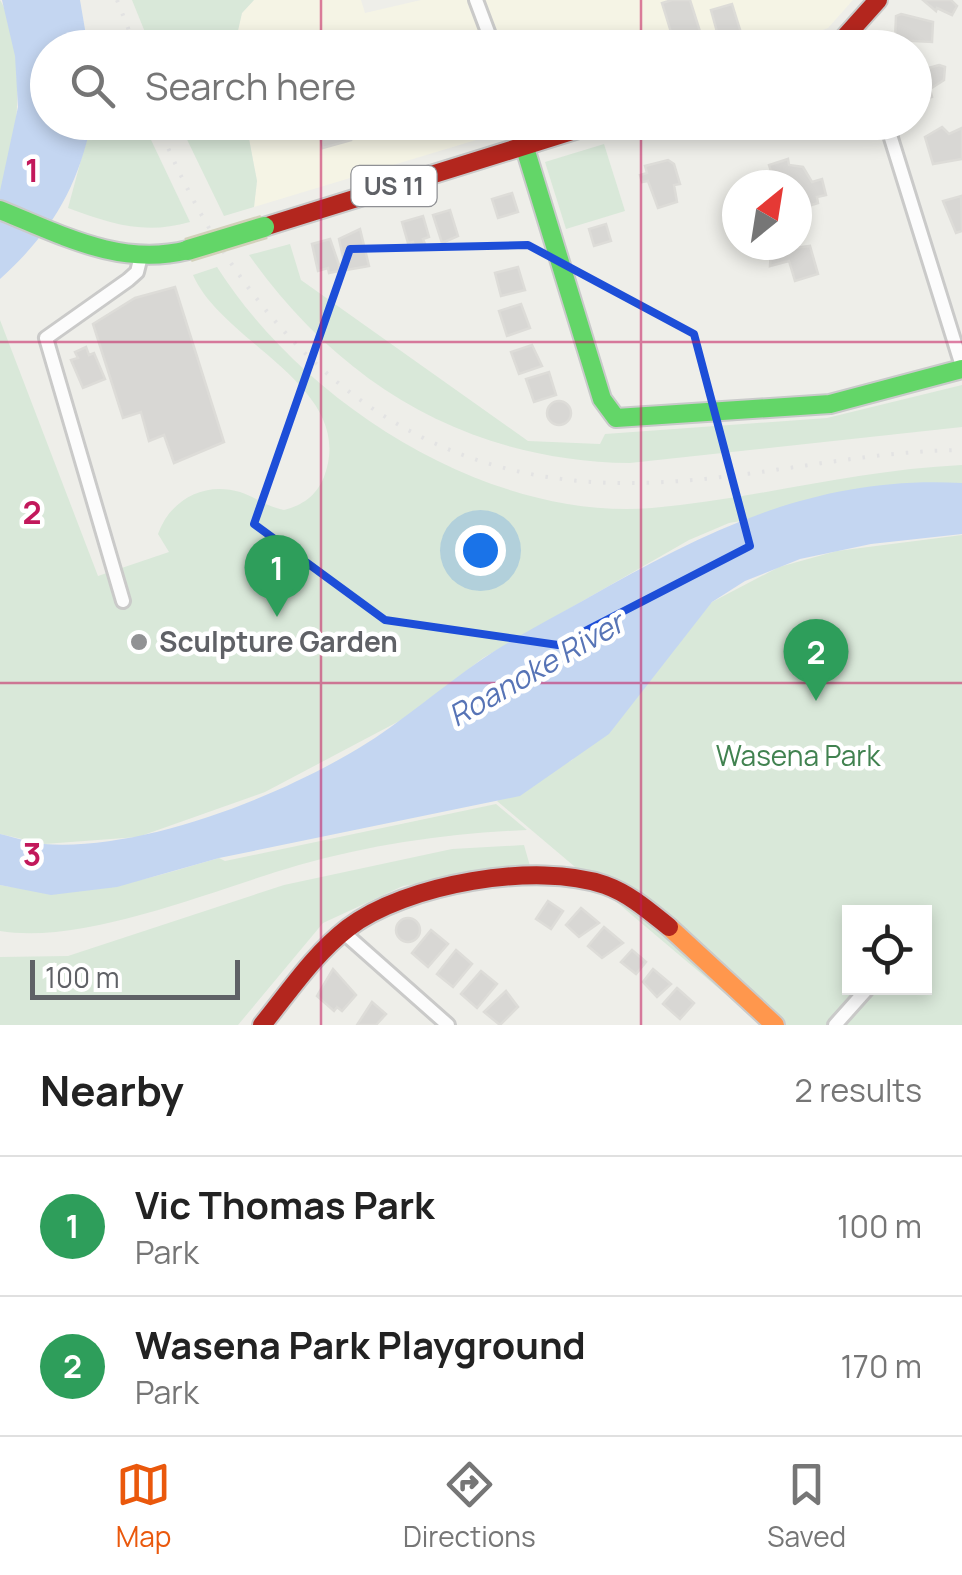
<!DOCTYPE html>
<html lang="en">
<head>
<meta charset="utf-8">
<style>
	body { margin:0; font-family:Manrope,sans-serif; background:#f2f2f2; color:#222 }
	.controls { position:absolute; right:30px; bottom:30px; display:grid; overflow:hidden; border-radius:0px; box-shadow:0 5px 15px #0003 }
	.controls button { width:90px; height:90px; display:grid; place-items:center; padding:0; border:0; border-bottom:2px solid #e0e0e0; background:#fff; color:#222; font:50px sans-serif }
	.compass { position:absolute; left:722px; top:170px; width:90px; height:90px; border-radius:50%; background:#fff; box-shadow:0 5px 15px #0003; rotate:30deg }
	.scale { position:absolute; left:30px; bottom:25px; width:210px; box-sizing:border-box; padding-left:10px; border:5px solid #5f6166; border-top:0; font-size:28px; line-height:35px; white-space:nowrap; color:#5f6166; -webkit-text-stroke:8px #fff; paint-order:stroke }
	.you { position:absolute; left:480px; top:550px; width:35px; height:35px; margin:-25px; border:8px solid #fff; border-radius:50%; background:#1a73e8; box-shadow:0 0 0 15px #1a73e833 }
	.badge { display:grid; place-items:center; width:65px; height:65px; border-radius:50%; background:#ea580c; color:#fff; font-size:32px; font-weight:700 }
	.pin { position:absolute; translate:-50% -82px; filter:drop-shadow(0 2px 5px #0008) }
	.pin::after { content:''; position:absolute; top:52px; width:35px; height:30px; background:inherit; clip-path:polygon(0 0,100% 0,50% 100%) }
	.list { margin:0; padding:0; list-style:none }
	h2 { display:flex; justify-content:space-between; align-items:center; height:130px; margin:0; padding:0 40px; font-size:42px }
	h2 small { font-size:32px; font-weight:400; color:#767676 }
	.list li { display:grid; grid-template-columns:65px 1fr auto; gap:30px; align-items:center; box-sizing:border-box; height:140px; padding:0 40px; border-top:2px solid #e0e0e0 }
	.list b { display:block; font-size:38px; white-space:nowrap }
	.list p { margin:0; font-size:32px; white-space:nowrap; color:#767676 }
	.list em { font-size:32px; font-style:normal; color:#767676 }
	.icon { flex:none; width:55px; height:55px; fill:none; stroke:currentColor; stroke-width:2; stroke-linecap:round; stroke-linejoin:round }
	.map { position:relative; flex:none; width:962px; height:1025px; overflow:hidden }
	.search { position:absolute; background:#fff; box-shadow:0 5px 15px #0003; left:30px; right:30px; top:30px; height:110px; display:flex; align-items:center; gap:25px; box-sizing:border-box; padding:0 35px; border-radius:55px; color:#767676; font-size:38px }
	.sheet { height:410px; background:#fff }
	nav { display:flex; justify-content:space-around; align-items:center; box-sizing:border-box; height:140px; border-top:2px solid #e0e0e0; background:#fff; font-size:28px; color:#767676 }
	nav a { display:grid; justify-items:center; gap:5px }
	nav .on { color:#ea580c }
	.map>svg:first-child { display:block }
</style>
</head>
<body>
<div class="map">
<svg width="962" height="1025" viewBox="0 0 962 1025">
	<rect width="100%" height="100%" fill="#eeeee9"/>
	<g fill="#f5f4e5">
		<polygon points="254,0 361,0 365,13 421,0 853,0 828,28 779,47 234,48 242,13"/>
		<polygon points="246,123 532,123 254,207 257,181"/>
	</g>
	<g fill="#d9e8d9" fill-rule="evenodd">
		<path d="M0,0C24,37 22,151 0,191Z"/>
		<polygon points="132,0 254,0 242,13 234,48 151,47"/>
		<path d="M91,123H143L190,222C145,235 111,224 68,208Z"/>
		<polygon points="179,123 246,123 257,181 254,207 224,216"/>
		<polygon points="604,144 625,211 566,229 545,162"/>
		<path d="M290,244L301,280L528,441L600,444L605,434L827,418L962,385V427L630,463C469,461 341,385 249,255Z"/>
		<path d="M217,267C303,402 486,521 652,508C756,499 854,470 962,465V483L729,523L689,540L483,658L405,718L265,792L138,837L44,844L0,834V320L98,576L169,552L158,534C170,500 204,481 240,492C255,497 267,507 284,510C303,505 316,496 324,477C358,387 223,344 193,275Z"/>
		<path d="M962,535V1025H762L497,801L572,760L712,602L779,567L837,551ZM850,912H924V988H850Z"/>
		<path d="M496,804L527,830C450,833 374,844 299,865C215,889 85,945 0,931V885C85,901 138,881 219,858L225,861Z"/>
		<polygon points="524,845 530,866 403,886 323,923 238,1025 0,1025 0,957 68,956 284,885 452,849"/>
	</g>
	<g fill="#c4d6f1">
		<path d="M2,0H80L88,47L48,48V122L91,123C78,188 50,234 0,279V191L18,107L15,56Z"/>
		<path d="M962,483V534L871,544L800,559L745,581L712,602L609,734L520,796L219,858L117,887L51,895L0,885V834C14,837 30,843 44,844C142,851 276,798 359,748C402,722 440,688 481,660C514,637 551,619 586,599C707,530 817,475 962,483Z"/>
	</g>
	<g fill="#d8d7d4" stroke="#dddcd8" stroke-width="2.5">
		<polygon points="672,0 690,0 704,44 676,48 662,3"/>
		<polygon points="923,0 951,0 957,6 952,15 937,8 936,11"/>
		<polygon points="732,4 741,33 719,39 711,10"/>
		<polygon points="901,14 933,22 932,42 895,40 896,16"/>
		<polygon points="939,65 945,67 944,80 930,89 932,97 919,101 914,72"/>
		<polygon points="316,122 348,122 351,140 323,148"/>
		<polygon points="942,127 949,134 962,128 962,159 933,164 925,137"/>
		<polygon points="788,159 789,165 803,167 812,182 822,179 826,195 817,197 818,203 798,209 802,224 797,226 797,185 758,182 762,180 761,174 771,171 769,165"/>
		<polygon points="668,160 674,164 680,184 674,185 677,202 658,208 648,181 642,182 640,175 647,173 645,166"/>
		<polygon points="512,193 518,212 498,218 492,199"/>
		<polygon points="961,196 962,231 956,233 943,201"/>
		<polygon points="450,210 458,236 442,243 433,215"/>
		<polygon points="423,216 429,237 423,239 425,244 414,247 413,242 408,243 402,222"/>
		<polygon points="606,224 611,241 594,246 589,229"/>
		<polygon points="360,229 369,266 346,270 339,239"/>
		<polygon points="330,239 339,265 339,271 329,273 328,268 318,271 312,244"/>
		<polygon points="810,246 818,274 795,281 789,261 770,266 771,251"/>
		<polygon points="518,267 525,290 501,296 495,273"/>
		<polygon points="175,287 224,442 174,463 164,435 149,441 141,412 123,418 93,324 135,298"/>
		<polygon points="521,304 530,328 507,336 499,311"/>
		<polygon points="532,345 542,366 519,374 511,352"/>
		<polygon points="86,347 89,355 94,353 105,379 83,388 71,360 78,358 75,352"/>
		<polygon points="549,372 556,395 534,402 526,379"/>
		<circle cx="559" cy="413" r="12"/>
		<polygon points="548,901 563,911 551,929 536,919"/>
		<polygon points="581,908 599,923 579,937 566,925"/>
		<circle cx="408" cy="930" r="12"/>
		<polygon points="604,927 623,943 602,958 588,946"/>
		<polygon points="431,930 448,944 428,967 412,953"/>
		<polygon points="456,950 472,964 453,987 437,974"/>
		<polygon points="632,950 646,962 636,974 621,962"/>
		<polygon points="333,969 356,995 342,1011 337,1007 334,1011 317,996"/>
		<polygon points="653,969 671,984 657,997 643,982"/>
		<polygon points="481,971 497,984 477,1008 461,994"/>
		<polygon points="677,988 694,1003 680,1019 663,1004"/>
		<polygon points="506,991 518,1007 500,1025 484,1012"/>
		<polygon points="372,1002 386,1014 376,1025 357,1025"/>
	</g>
	<g fill="none" stroke-linecap="round" stroke-linejoin="round">
		<defs>
			<g id="street">
				<polyline points="476,0 494,48"/>
				<polyline points="886,122 962,366"/>
				<polyline points="123,601 46,338 128,280 137,272 141,256"/>
				<polyline points="343,932 448,1025"/>
				<polyline points="835,1025 868,988"/>
			</g>
			<g id="fast">
				<polyline points="517,122 602,399 616,418 830,404 962,369"/>
				<path d="M0,210C62,235 120,267 188,250"/>
			</g>
			<polyline id="slow" points="669,927 775,1025"/>
			<g id="jam">
				<polyline points="835,48 878,0"/>
				<polyline points="264,227 601,122"/>
				<path d="M262,1025C289,992 314,954 348,928C405,884 537,861 605,885C630,894 649,911 669,927"/>
			</g>
		</defs>
		<use href="#street" stroke="#cacac9" stroke-width="18"/>
		<use href="#fast" stroke="#c9caca" stroke-width="22"/>
		<use href="#slow" stroke="#c9caca" stroke-width="22"/>
		<use href="#jam" stroke="#c9caca" stroke-width="22"/>
		<use href="#street" stroke="#fcfcfc" stroke-width="12"/>
		<use href="#fast" stroke="#63d668" stroke-width="18"/>
		<use href="#slow" stroke="#ff974d" stroke-width="18"/>
		<use href="#jam" stroke="#b3261e" stroke-width="18"/>
		<g stroke="#e3e3e3" stroke-width="4" stroke-dasharray="2.5 12" stroke-linecap="butt">
			<polyline points="117,0 136,48"/>
			<path d="M157,122C242,330 392,485 630,483C741,483 851,451 962,450"/>
		</g>
		<defs>
			<polyline id="fast-bridge" points="188,250 264,227"/>
		</defs>
		<use href="#fast-bridge" stroke="#d2d0ba" stroke-width="25" stroke-linecap="butt"/>
		<use href="#fast-bridge" stroke="#63d668" stroke-width="20"/>
	</g>
	<path fill="none" stroke="#1d4ed8" stroke-width="8" stroke-linejoin="round" d="M528,245L694,334L750,546L558,645L385,620L254,524L350,249Z"/>
	<path fill="none" stroke="#c2185b" stroke-width="2.5" stroke-opacity="0.55" d="M321,0V48M641,0V48M321,122V1025M641,122V1025M0,342H962M0,683H962"/>
	<circle fill="#919294" stroke="#fff" stroke-width="4" cx="139" cy="642" r="10"/>
	<g text-anchor="middle" stroke-width="9" stroke-linejoin="round" paint-order="stroke">
		<rect fill="#fff" stroke="#8f9094" stroke-width="2.5" x="351.5" y="166" width="85" height="40" rx="8"/>
		<g font-size="25" font-weight="bold" fill="#5f6166">
			<text x="394" y="195">US 11</text>
		</g>
		<g font-size="28" font-weight="bold" fill="#5f6166" stroke="#fff" text-anchor="start">
			<text x="159" y="652">Sculpture Garden</text>
		</g>
		<g font-size="28" fill="#418250" stroke="#fff">
			<text x="798" y="766">Wasena Park</text>
		</g>
		<g font-size="30" font-style="italic" fill="#5774b6" stroke="#fff">
			<text transform="translate(536 670) rotate(-30)" y="10">Roanoke River</text>
		</g>
	</g>
	<g font-size="32" text-anchor="middle" font-weight="bold" fill="#c2185b" stroke="#fff" stroke-width="9" stroke-linejoin="round" paint-order="stroke">
		<text x="32" y="182">1</text>
		<text x="32" y="524">2</text>
		<text x="32" y="866">3</text>
	</g>
</svg>
<div class="controls">
<button><svg class="icon" aria-label="locate" viewBox="0 0 24 24"><circle cx="12" cy="12" r="6"/><path d="M12 2v4M12 18v4M2 12h4M18 12h4"/></svg></button>
</div>
<svg class="compass" viewBox="-18 -18 36 36"><path d="M0-13l5 13h-10z" fill="#e53935"/><path d="M0 13l5-13h-10z" fill="#767676"/></svg>
<div class="scale">100 m</div>
<div class="you"></div>
<div class="pin badge" style="left:277px;top:617px;background:#2e9e5b">1</div>
<div class="pin badge" style="left:816px;top:701px;background:#2e9e5b">2</div>
<div class="search"><svg class="icon" aria-label="search" viewBox="0 0 24 24"><circle cx="10" cy="10" r="6"/><path d="M15 15l6 6"/></svg>Search here</div>
</div>
<section class="sheet">
<h2>Nearby<small>2 results</small></h2>
<ul class="list">
<li><span class="badge" style="background:#2e9e5b">1</span><div><b>Vic Thomas Park</b><p>Park</p></div><em>100 m</em></li>
<li><span class="badge" style="background:#2e9e5b">2</span><div><b>Wasena Park Playground</b><p>Park</p></div><em>170 m</em></li>
</ul>
</section>
<nav>
<a class="on"><svg class="icon" aria-label="map" viewBox="0 0 24 24"><path d="M3 6l6-2 6 2 6-2v14l-6 2-6-2-6 2zM9 4v14M15 6v14"/></svg>Map</a>
<a><svg class="icon" aria-label="directions" viewBox="0 0 24 24"><path d="M12 3l9 9-9 9-9-9zM9 14v-3h6M13 9l2 2-2 2"/></svg>Directions</a>
<a><svg class="icon" aria-label="saved" viewBox="0 0 24 24"><path d="M7 4h10v16l-5-4-5 4z"/></svg>Saved</a>
</nav>
</body>
</html>
